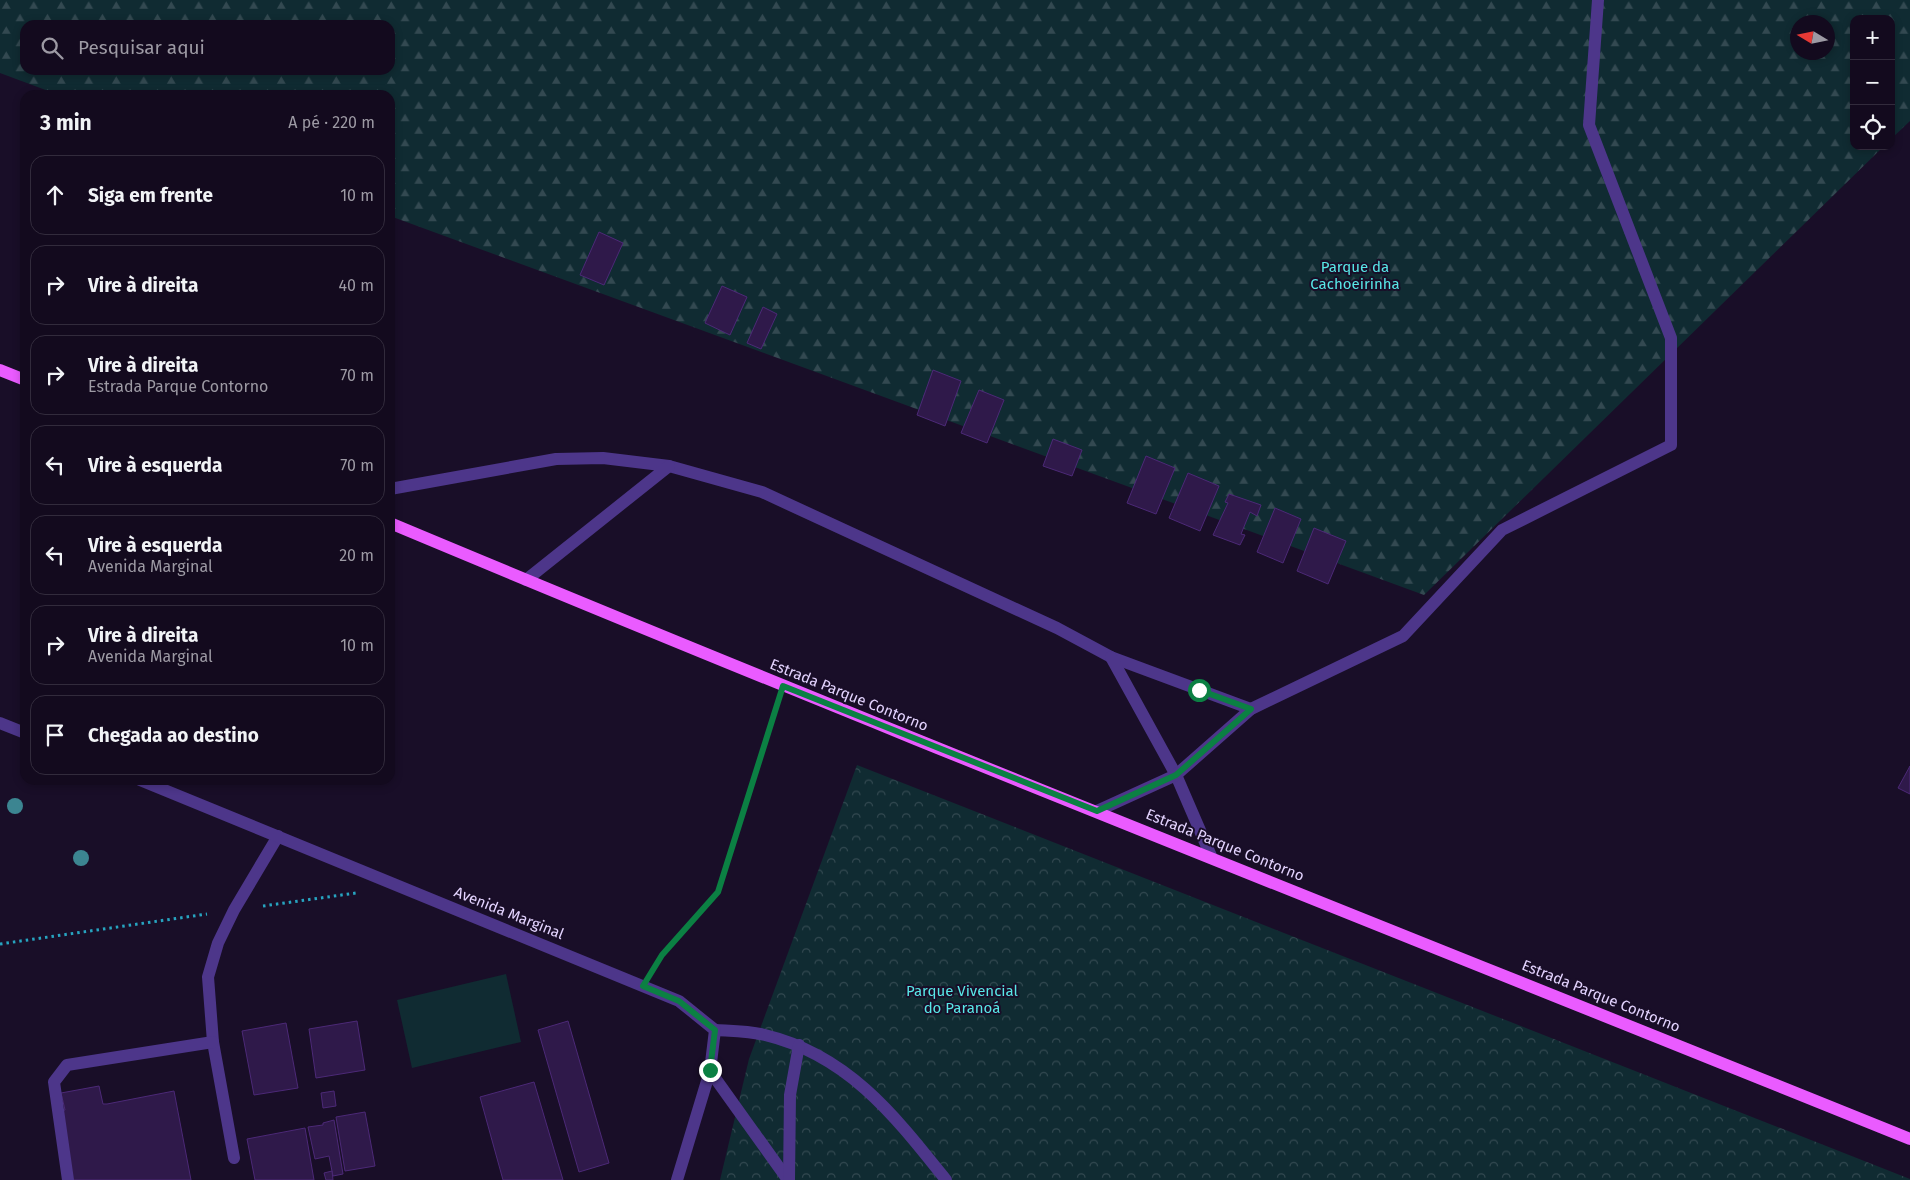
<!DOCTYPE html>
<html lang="pt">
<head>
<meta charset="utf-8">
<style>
	body { margin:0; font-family:"Fira Sans",sans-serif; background:#1c1327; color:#f1f3f6 }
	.controls { position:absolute; right:15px; top:15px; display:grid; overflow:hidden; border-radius:10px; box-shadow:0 2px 8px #0003 }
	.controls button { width:45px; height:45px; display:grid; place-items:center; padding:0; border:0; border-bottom:1px solid #322b3c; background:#130a1e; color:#f1f3f6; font:25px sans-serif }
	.compass { position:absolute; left:1790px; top:15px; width:45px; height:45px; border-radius:50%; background:#130a1e; box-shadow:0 2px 8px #0003; rotate:280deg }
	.stop { position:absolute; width:15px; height:15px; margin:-11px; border:4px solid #0b8043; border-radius:50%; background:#fff }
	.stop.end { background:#0b8043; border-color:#fff; box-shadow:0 1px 5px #0008 }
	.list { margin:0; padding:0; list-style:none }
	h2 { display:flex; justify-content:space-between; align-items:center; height:65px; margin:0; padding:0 20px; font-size:21px }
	h2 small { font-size:16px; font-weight:400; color:#9d9aa4 }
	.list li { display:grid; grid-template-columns:32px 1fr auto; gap:15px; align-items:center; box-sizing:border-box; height:80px; margin:0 10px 10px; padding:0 10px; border:1px solid #322b3c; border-radius:15px }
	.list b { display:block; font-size:19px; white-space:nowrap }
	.list p { margin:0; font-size:16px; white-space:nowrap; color:#9d9aa4 }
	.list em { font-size:16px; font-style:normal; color:#9d9aa4 }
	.icon { flex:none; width:28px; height:28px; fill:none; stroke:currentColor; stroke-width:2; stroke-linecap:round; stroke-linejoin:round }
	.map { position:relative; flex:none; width:1910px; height:1180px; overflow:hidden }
	.search { position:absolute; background:#130a1e; box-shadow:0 2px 8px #0003; left:20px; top:20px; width:375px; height:55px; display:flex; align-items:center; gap:12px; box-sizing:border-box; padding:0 18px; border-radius:15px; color:#9d9aa4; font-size:19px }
	.panel { position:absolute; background:#130a1e; box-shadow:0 2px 8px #0003; left:20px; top:90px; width:375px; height:695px; border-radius:15px }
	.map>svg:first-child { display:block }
</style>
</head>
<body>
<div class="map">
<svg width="1910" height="1180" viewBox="0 0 1910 1180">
	<defs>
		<pattern id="forest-firs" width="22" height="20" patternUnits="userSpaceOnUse" patternTransform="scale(1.25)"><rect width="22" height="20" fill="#102b32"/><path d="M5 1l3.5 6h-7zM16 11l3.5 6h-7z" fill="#334951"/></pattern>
		<pattern id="park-crowns" width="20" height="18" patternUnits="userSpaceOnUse" patternTransform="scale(1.25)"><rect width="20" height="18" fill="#102b32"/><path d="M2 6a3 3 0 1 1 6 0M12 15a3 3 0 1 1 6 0" fill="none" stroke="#334951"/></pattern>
	</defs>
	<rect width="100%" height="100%" fill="#190e28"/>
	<path fill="url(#forest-firs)" fill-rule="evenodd" d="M0,0H1910V121L1891,139V19H1854V146H1884L1424,595L390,216V95H59L0,73ZM1798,22H1828V52H1798ZM25,25H390V70H25Z"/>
	<polygon fill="url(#park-crowns)" points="857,765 1910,1179 1910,1180 720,1180 749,1059"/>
	<polygon fill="#102b32" points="506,974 521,1042 412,1068 397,1000"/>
	<g fill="#2f194a" stroke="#4c2977">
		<polygon points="599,232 623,243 604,285 580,275"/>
		<polygon points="722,286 747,297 730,335 705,323"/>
		<polygon points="763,307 777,314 761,349 747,343"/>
		<polygon points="933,370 961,381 945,426 917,415"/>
		<polygon points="979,390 1004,400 987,443 961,433"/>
		<polygon points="1053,439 1082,450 1072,476 1043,466"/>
		<polygon points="1146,456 1175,468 1156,514 1127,503"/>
		<polygon points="1188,473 1219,486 1200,531 1169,518"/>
		<polygon points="1229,494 1261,505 1257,516 1250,512 1241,534 1245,535 1240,545 1213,535 1228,503 1225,502"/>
		<polygon points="1275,508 1301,519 1283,563 1257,552"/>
		<polygon points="1314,528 1346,541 1328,584 1297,571"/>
		<polygon points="1910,766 1910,794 1898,788"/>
		<polygon points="357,1021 365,1070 316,1078 309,1029"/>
		<polygon points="568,1021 609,1163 579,1172 538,1030"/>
		<polygon points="286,1023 298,1088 254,1095 242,1031"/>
		<polygon points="534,1082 563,1180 503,1180 480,1097"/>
		<polygon points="99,1086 103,1104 107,1104 174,1091 191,1180 72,1180 60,1111 65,1110 61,1093"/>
		<polygon points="334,1091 336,1106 323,1108 321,1093"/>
		<polygon points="365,1112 375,1166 345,1171 336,1117"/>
		<polygon points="334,1120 343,1174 333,1176 329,1156 315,1159 308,1127 323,1125 323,1123"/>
		<polygon points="305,1128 314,1180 255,1180 247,1139"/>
		<polygon points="332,1171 333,1180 326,1180 324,1173"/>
	</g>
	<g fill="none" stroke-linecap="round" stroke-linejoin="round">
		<g stroke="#27a4c0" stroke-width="3" stroke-dasharray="2.5 4" stroke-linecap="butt">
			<polyline points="263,906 356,893"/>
			<polyline points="0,944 207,914"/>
			<polyline points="655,967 662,955 718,892 777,706"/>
		</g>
		<g stroke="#4d368a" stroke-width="12">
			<path d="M715,1030C731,1031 749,1031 765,1035C848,1055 895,1116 946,1180"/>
			<polyline points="710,1071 788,1180"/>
			<polyline points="234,1158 213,1042 208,977 218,943 234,910 278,836"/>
			<polyline points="68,1180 54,1082 67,1065 213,1042"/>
			<polyline points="789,1180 790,1095 799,1045"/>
		</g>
		<g stroke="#4d368a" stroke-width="12">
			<polyline points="390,489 556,459 603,458 669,466 762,492 1057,628 1111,657 1251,709"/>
			<polyline points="526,580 669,466"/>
			<polyline points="1111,657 1176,775 1211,856"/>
			<polyline points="1097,811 1176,775 1251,709 1403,636 1502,530 1671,445 1671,338 1589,125 1598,0"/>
		</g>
		<g stroke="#4d368a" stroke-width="12">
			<polyline points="0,723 25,733"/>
			<polyline points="140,780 679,1001 715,1030 710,1071 677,1180"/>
		</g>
		<g stroke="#ea5bff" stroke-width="12">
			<polyline points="0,370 25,380"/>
			<path d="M390,523C894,734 1403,934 1910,1139"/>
		</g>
	</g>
	<g fill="#3c8591">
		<circle cx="15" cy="806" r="8"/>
		<circle cx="81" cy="858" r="8"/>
	</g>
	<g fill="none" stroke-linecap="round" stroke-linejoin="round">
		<polyline stroke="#0b8043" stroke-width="6" points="710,1070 715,1030 679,1001 643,986 662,955 718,892 783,686 1097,811 1176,775 1251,709 1199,690"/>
	</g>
	<g text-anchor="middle" stroke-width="4" stroke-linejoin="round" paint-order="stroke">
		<g font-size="15" fill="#58e7e7" stroke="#190e28">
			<text x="1355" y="272">Parque da<tspan x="1355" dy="17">Cachoeirinha</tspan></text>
			<text x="962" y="996">Parque Vivencial<tspan x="962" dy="17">do Paranoá</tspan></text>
		</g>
		<g font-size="15" fill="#e4d4ff" stroke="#190e28">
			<text transform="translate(849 695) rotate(22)" y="5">Estrada Parque Contorno</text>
			<text transform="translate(1225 845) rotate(22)" y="5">Estrada Parque Contorno</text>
			<text transform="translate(509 913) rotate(22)" y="5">Avenida Marginal</text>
			<text transform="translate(1601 996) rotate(22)" y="5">Estrada Parque Contorno</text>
		</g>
	</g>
</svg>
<div class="controls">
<button>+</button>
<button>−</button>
<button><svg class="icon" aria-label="locate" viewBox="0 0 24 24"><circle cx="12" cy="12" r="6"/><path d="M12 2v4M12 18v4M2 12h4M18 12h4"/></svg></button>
</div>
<svg class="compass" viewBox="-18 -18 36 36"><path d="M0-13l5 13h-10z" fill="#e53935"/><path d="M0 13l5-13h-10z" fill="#9d9aa4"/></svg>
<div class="stop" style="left:1199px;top:690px"></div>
<div class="stop end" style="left:710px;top:1070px"></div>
<div class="search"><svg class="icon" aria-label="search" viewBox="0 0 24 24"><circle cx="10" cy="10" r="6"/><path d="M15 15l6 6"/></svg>Pesquisar aqui</div>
<section class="panel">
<h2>3 min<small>A pé · 220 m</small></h2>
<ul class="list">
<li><svg class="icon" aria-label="ahead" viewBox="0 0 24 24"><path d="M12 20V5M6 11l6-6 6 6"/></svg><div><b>Siga em frente</b></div><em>10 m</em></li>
<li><svg class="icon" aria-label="right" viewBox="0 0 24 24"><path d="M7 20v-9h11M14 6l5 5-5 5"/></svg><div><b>Vire à direita</b></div><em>40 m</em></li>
<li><svg class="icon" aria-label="right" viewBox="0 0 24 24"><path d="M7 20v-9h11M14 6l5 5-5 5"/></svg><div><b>Vire à direita</b><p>Estrada Parque Contorno</p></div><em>70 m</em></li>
<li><svg class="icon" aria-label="left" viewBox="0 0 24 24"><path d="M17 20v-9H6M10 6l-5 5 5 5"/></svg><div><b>Vire à esquerda</b></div><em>70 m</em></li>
<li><svg class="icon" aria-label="left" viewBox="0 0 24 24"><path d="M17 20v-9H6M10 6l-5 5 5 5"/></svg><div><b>Vire à esquerda</b><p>Avenida Marginal</p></div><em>20 m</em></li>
<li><svg class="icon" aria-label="right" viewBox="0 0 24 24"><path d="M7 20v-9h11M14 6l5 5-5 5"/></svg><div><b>Vire à direita</b><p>Avenida Marginal</p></div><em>10 m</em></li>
<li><svg class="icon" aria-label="arrive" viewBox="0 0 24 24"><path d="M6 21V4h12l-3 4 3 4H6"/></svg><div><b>Chegada ao destino</b></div></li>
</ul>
</section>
</div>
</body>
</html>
